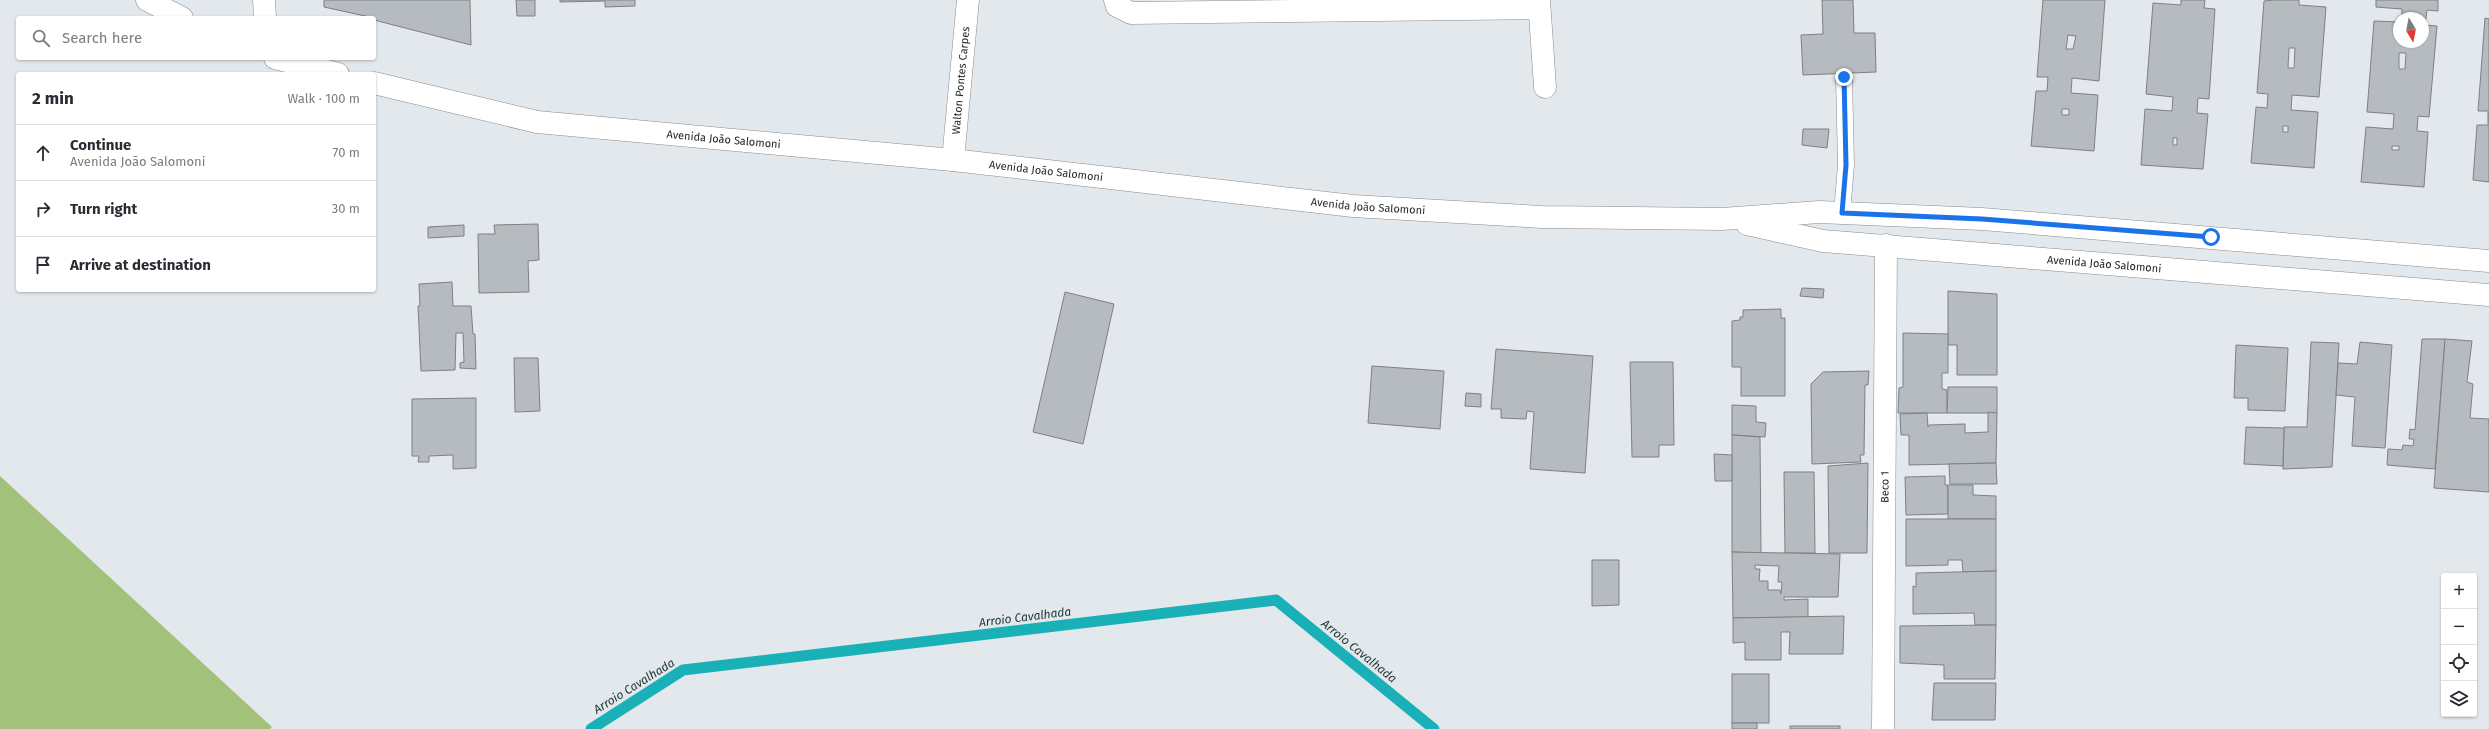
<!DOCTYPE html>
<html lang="en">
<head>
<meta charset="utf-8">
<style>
	body { margin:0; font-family:"Fira Sans",sans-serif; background:#f7f7f7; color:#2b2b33 }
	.controls { position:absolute; right:12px; bottom:12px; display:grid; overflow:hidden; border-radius:4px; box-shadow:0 1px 3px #0004 }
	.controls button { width:36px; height:36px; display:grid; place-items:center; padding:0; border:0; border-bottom:1px solid #e1e1e2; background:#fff; color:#2b2b33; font:20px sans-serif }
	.compass { position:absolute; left:2393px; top:12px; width:36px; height:36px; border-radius:50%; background:#fff; box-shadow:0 1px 3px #0004; rotate:170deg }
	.stop { position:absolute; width:12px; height:12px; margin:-9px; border:3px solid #1a73e8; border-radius:50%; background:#fff }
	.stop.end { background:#1a73e8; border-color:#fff; box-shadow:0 1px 4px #0008 }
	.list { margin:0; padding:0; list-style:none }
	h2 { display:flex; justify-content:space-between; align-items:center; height:52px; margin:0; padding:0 16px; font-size:17px }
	h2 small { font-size:13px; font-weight:400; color:#7c7c81 }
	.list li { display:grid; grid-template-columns:26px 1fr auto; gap:12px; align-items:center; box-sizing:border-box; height:56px; padding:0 16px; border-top:1px solid #e1e1e2 }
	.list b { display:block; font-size:15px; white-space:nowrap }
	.list p { margin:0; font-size:13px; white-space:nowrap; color:#7c7c81 }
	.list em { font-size:13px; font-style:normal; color:#7c7c81 }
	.icon { flex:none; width:22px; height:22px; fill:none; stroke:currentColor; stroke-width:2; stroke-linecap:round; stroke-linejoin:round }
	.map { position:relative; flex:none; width:2489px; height:729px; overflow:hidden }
	.search { position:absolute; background:#fff; box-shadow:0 1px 3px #0004; left:16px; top:16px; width:360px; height:44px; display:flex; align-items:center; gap:10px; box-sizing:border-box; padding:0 14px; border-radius:4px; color:#7c7c81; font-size:15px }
	.panel { position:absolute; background:#fff; box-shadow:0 1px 3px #0004; left:16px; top:72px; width:360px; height:220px; border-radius:4px }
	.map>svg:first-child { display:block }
</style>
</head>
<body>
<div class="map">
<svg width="2489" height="729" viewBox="0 0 2489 729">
	<rect width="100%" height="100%" fill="#e3e8ed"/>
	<polygon fill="#a2c17b" points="0,476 272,727 270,729 0,729"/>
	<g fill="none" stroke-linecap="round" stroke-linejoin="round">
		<polyline stroke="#19b0b7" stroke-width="11" points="591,729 683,670 1276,600 1434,729"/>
	</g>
	<g fill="#b6bbc0" stroke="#7d8185" fill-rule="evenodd">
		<polygon points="324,0 470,0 471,45 374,20 374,18 324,7"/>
		<polygon points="516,0 535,0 535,16 517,16"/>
		<polygon points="560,0 635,0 635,6 605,7 605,1 560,2"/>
		<polygon points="1822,0 1853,0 1854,33 1875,33 1876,72 1803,75 1801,35 1823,34"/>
		<path d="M2043,0H2105L2099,81L2072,78L2071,93L2098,95L2094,151L2031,146L2036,91H2047L2048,77H2037ZM2068,35L2076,36L2073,49H2066ZM2062,109H2069V115H2062Z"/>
		<path d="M2181,0H2205L2204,8L2215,9L2209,99L2198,98L2197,113L2208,114L2203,169L2141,165L2145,109L2172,111L2173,97L2146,94L2153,3L2181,5ZM2173,138H2177V145H2173Z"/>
		<path d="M2274,0H2299V5L2326,7L2319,97L2292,95L2291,110L2318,112L2314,168L2251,163L2256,107L2267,108L2268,94L2257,93L2264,1ZM2289,48H2295L2294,68H2288ZM2283,126H2288V132H2283Z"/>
		<path d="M2376,0H2438V11L2427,10L2425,25L2437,26L2429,117L2418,116L2417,131L2428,132L2424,187L2361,182L2366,127L2393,129L2394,114L2367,112L2374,21L2399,22V42H2423V18H2402V9L2376,7ZM2399,53H2406L2405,69H2399ZM2392,146H2399V150H2392Z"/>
		<polygon points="2485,18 2489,19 2489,182 2473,180 2477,125 2488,125 2488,111 2478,111"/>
		<polygon points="1803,129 1829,129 1827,148 1802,145"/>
		<polygon points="538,224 539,260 528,261 529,292 479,293 478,234 495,234 494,225"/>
		<polygon points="464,225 464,236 428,238 428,227"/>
		<polygon points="452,282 453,306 471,306 473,334 475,334 476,369 460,368 460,363 464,362 463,333 456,333 455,370 421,371 418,306 420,306 419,284"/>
		<polygon points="1802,288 1824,289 1823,298 1800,296"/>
		<polygon points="1948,291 1997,294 1997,375 1957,375 1957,345 1948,345"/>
		<polygon points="1065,292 1114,304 1083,444 1033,432"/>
		<polygon points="1781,309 1781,318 1785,318 1785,396 1741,396 1741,367 1732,367 1732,321 1740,320 1740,317 1743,317 1743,310"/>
		<polygon points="1903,333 1948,334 1948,373 1942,373 1942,389 1947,390 1947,413 1898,413 1899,388 1903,387"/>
		<polygon points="2422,339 2445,339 2435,469 2387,465 2388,449 2402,450 2403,445 2413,446 2414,439 2409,439 2410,429 2415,430"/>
		<polygon points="2445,339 2472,341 2467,382 2473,384 2470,418 2489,419 2489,492 2434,488"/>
		<polygon points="2311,342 2339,343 2332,467 2283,469 2284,427 2307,427"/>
		<polygon points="2360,342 2392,345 2385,448 2352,446 2355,397 2336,395 2338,363 2357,364"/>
		<polygon points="2236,345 2288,348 2285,411 2248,410 2248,398 2234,398"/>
		<polygon points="1496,349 1593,356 1585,473 1530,469 1534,412 1527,411 1526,419 1501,418 1501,409 1491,409"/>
		<polygon points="514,358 538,358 540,411 515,412"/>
		<polygon points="1630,362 1673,362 1674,445 1659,445 1659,457 1632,457"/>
		<polygon points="1372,366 1444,371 1440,429 1368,423"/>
		<polygon points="1869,371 1868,385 1865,385 1864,455 1860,455 1861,462 1812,464 1811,384 1823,372"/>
		<polygon points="1948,387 1997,387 1997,413 1947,413"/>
		<polygon points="1466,393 1481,394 1481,407 1465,406"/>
		<polygon points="476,398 476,468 453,469 453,455 429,456 429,462 418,462 419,456 412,456 412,399"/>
		<polygon points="1732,405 1756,406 1756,422 1766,423 1765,437 1732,435"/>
		<polygon points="1988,412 1997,413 1996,463 1909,465 1909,435 1901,435 1900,414 1927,413 1928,427 1929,425 1965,424 1965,433 1988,432"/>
		<polygon points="2246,427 2284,428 2283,466 2244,464"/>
		<polygon points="1732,435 1760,437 1761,553 1732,552"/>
		<polygon points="1714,454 1732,455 1732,481 1715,481"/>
		<polygon points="1868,463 1867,553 1829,553 1828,466"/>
		<polygon points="1996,463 1997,484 1950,484 1949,464"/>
		<polygon points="1784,472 1814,472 1815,553 1785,553"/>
		<polygon points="1945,476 1945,485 1948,485 1948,514 1906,515 1905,477"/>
		<polygon points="1948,485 1973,485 1973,495 1996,496 1996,519 1948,519"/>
		<polygon points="1906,519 1996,519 1996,571 1963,572 1962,560 1948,560 1948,565 1906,566"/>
		<path d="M1732,552L1840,554L1838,597H1784V600L1808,599V617L1733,618ZM1755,565L1779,566L1778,582H1782L1781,594L1780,590H1768V581H1759L1760,569H1755Z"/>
		<polygon points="1592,560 1619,560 1619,605 1592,606"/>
		<polygon points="1996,571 1996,625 1975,625 1974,613 1913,614 1913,586 1916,587 1916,573"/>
		<polygon points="1844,616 1843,654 1789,654 1790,632 1781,632 1781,660 1745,660 1745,642 1733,643 1733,618"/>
		<polygon points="1996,625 1995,679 1944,679 1944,665 1900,663 1900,626"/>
		<rect x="1732" y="674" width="37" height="49"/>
		<polygon points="1934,683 1996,683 1995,720 1932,720"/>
		<rect x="1732" y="723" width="25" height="6"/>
		<rect x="1790" y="726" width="50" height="3"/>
	</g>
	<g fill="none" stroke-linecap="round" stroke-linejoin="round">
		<defs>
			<polyline id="lane" points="1842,213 1846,165 1844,77"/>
			<g id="street">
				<polyline points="264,0 265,18"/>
				<polyline points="1115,0 1117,6 1131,13 1539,8"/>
				<polyline points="1539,0 1545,87"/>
				<path id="s1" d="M953,160L968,0"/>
				<path id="s2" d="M1883,729L1886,245"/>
			</g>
			<g id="secondary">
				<polyline points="147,0 182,18"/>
				<polyline points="275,58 338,74"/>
				<path id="s3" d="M374,83L537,122L953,160L1353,206L1542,217L1722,219L1819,212L1982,219L2489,261"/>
				<path id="s4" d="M1747,224L1823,241L2489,295"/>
			</g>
		</defs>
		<use href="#lane" stroke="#878c90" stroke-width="17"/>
		<use href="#street" stroke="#878c90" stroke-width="23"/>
		<use href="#secondary" stroke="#878c90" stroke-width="23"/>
		<use href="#lane" stroke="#fff" stroke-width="16"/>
		<use href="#street" stroke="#fff" stroke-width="22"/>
		<use href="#secondary" stroke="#fff" stroke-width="22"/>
	</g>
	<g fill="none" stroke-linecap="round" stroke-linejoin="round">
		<polyline stroke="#1a73e8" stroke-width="5" points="1844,77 1846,165 1842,213 1982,219 2211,237"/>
	</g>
	<g text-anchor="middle" stroke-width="3" stroke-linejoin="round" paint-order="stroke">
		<g font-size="11" fill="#282a2b" stroke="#e3e8ed">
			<text dy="4" stroke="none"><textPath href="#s1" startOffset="80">Walton Pontes Carpes</textPath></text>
			<text dy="4" stroke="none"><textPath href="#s3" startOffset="355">Avenida João Salomoni</textPath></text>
			<text dy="4" stroke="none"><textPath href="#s3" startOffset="679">Avenida João Salomoni</textPath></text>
			<text dy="4" stroke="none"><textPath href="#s3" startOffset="1003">Avenida João Salomoni</textPath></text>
			<text dy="4" stroke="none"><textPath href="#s4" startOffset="360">Avenida João Salomoni</textPath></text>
			<text dy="4" stroke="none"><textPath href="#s2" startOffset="242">Beco 1</textPath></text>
		</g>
		<g font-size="12" font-style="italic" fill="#1d3435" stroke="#e3e8ed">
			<text transform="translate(1025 617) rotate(-7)" y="4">Arroio Cavalhada</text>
			<text transform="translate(1359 651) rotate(39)" y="4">Arroio Cavalhada</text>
			<text transform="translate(634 686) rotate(-32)" y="4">Arroio Cavalhada</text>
		</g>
	</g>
</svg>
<div class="controls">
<button>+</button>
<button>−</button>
<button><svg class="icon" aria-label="locate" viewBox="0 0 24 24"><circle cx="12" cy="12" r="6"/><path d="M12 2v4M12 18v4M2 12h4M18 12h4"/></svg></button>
<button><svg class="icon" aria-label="layers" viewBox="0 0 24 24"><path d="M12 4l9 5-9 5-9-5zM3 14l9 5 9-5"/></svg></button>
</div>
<svg class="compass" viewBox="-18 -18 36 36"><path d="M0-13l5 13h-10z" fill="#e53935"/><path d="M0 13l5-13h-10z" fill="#7c7c81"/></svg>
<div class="stop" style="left:2211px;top:237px"></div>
<div class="stop end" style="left:1844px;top:77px"></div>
<div class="search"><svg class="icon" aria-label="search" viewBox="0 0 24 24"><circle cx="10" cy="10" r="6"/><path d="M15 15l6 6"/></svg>Search here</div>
<section class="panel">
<h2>2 min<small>Walk · 100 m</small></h2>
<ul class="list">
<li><svg class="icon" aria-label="ahead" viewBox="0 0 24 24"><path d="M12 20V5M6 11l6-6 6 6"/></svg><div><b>Continue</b><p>Avenida João Salomoni</p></div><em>70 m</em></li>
<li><svg class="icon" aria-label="right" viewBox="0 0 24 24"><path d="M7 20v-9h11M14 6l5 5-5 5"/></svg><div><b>Turn right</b></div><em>30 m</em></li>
<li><svg class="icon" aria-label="arrive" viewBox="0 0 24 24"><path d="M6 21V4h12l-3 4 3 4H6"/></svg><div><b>Arrive at destination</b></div></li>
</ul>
</section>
</div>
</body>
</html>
